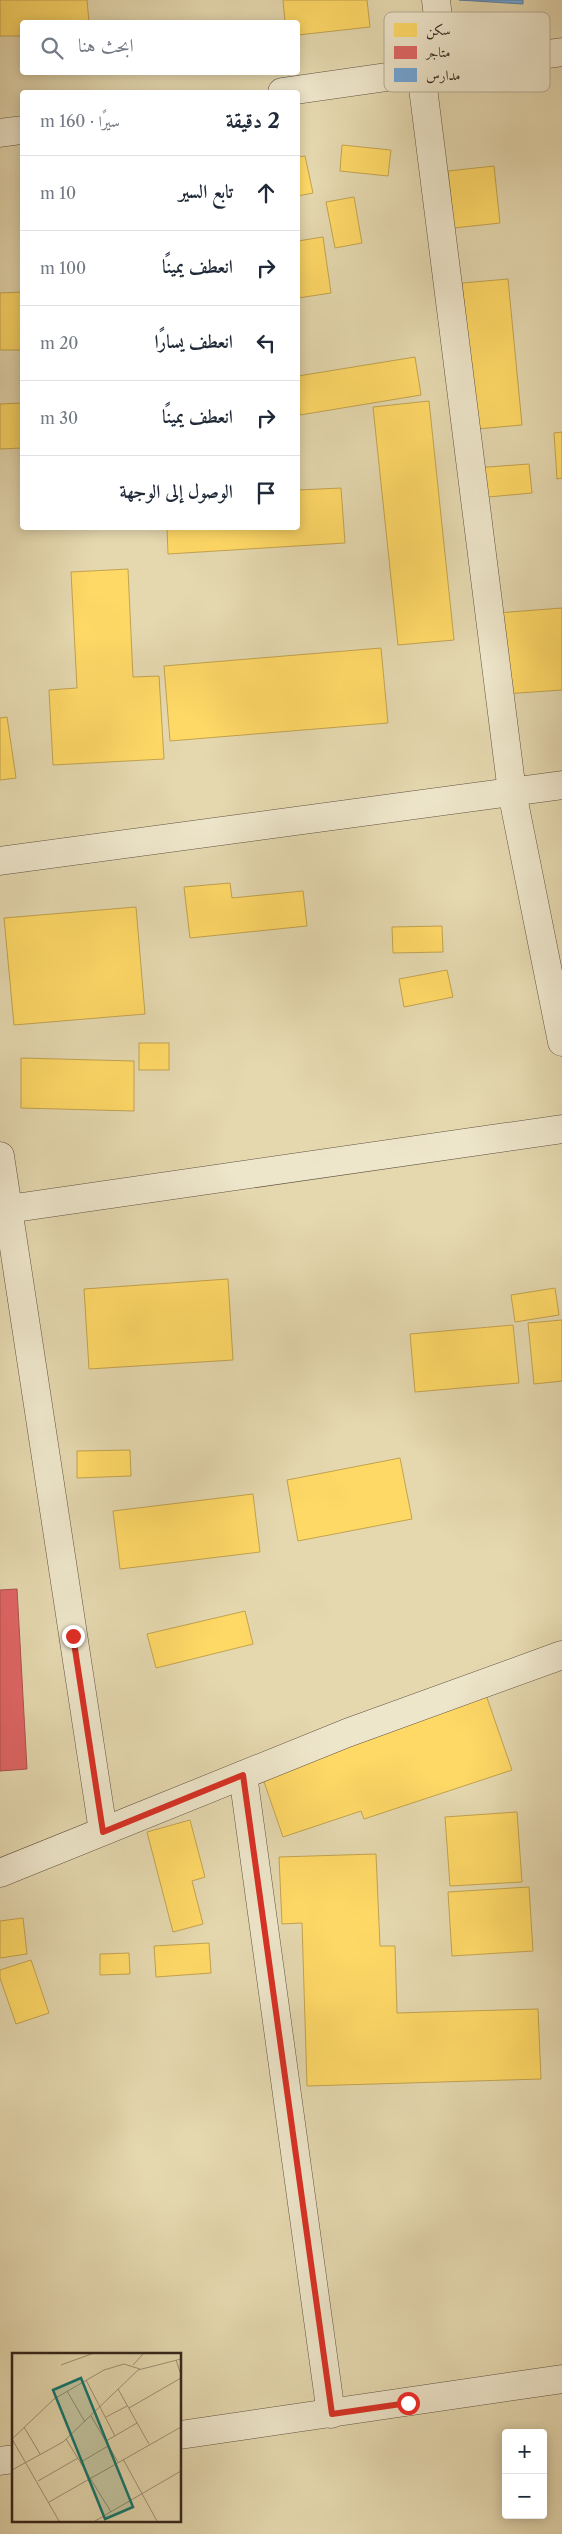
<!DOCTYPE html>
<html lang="ar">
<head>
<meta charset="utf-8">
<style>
	body { margin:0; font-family:"Libre Caslon Text",Amiri,serif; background:#f6f6f7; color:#1f2937; direction:rtl }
	.controls { position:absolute; right:15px; bottom:15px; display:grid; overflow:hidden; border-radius:5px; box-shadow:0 2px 12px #0003 }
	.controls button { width:45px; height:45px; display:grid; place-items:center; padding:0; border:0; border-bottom:1px solid #e0e1e3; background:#fff; color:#1f2937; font:25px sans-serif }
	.stop { position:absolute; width:15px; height:15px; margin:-11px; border:4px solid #d93025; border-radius:50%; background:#fff }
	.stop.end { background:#d93025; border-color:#fff; box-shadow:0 1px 5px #0008 }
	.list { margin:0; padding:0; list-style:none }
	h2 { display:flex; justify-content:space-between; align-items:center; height:65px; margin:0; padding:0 20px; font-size:21px }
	h2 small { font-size:16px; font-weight:400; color:#747a83 }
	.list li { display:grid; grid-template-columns:32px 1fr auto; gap:15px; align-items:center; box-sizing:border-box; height:75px; padding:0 20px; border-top:1px solid #e0e1e3 }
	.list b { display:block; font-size:19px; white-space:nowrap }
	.list em { font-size:16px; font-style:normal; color:#747a83 }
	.icon { flex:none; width:28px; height:28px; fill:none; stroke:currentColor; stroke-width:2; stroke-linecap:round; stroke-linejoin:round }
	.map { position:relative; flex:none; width:562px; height:2534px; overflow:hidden; direction:ltr }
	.search { position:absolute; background:#fff; box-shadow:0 2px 12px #0003; left:20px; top:20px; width:280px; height:55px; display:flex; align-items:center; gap:12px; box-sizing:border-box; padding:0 18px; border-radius:5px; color:#747a83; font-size:19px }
	.panel { position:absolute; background:#fff; box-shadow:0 2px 12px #0003; left:20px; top:90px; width:280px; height:440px; border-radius:5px; direction:rtl }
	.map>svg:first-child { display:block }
</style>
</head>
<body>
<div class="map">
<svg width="562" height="2534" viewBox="0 0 562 2534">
	<rect width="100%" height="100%" fill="#e5d8af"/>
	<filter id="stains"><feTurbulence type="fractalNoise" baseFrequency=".004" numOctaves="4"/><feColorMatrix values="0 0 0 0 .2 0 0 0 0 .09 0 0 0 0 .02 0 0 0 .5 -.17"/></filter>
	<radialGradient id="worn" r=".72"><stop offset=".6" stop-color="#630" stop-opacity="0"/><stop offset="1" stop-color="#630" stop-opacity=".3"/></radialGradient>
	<g fill="#ffd966" stroke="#c2a350">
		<polygon points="0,0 87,0 89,22 22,22 22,36 0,36"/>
		<polygon points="283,0 367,0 370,27 298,35 298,22 285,22"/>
		<polygon points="342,145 391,150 388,176 340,171"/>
		<polygon points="305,156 313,193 298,196 298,157"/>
		<polygon points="494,166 500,223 454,228 448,171"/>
		<polygon points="354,197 362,243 335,248 326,202"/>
		<polygon points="323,237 331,293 298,298 298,241"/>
		<polygon points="508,279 522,425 477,429 462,283"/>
		<polygon points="22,292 22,350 0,350 0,293"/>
		<polygon points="415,357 421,395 300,415 298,376"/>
		<polygon points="429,401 454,640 398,645 373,407"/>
		<polygon points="22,403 22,448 0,449 0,404"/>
		<polygon points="562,432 562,478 557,479 554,433"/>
		<polygon points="529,464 532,493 477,498 474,468"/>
		<polygon points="341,488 345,543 168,554 167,528 298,528 298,490"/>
		<polygon points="128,569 133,677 159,676 164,759 53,765 49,690 77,688 71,572"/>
		<polygon points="562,608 562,690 504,694 497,613"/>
		<polygon points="381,648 388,723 170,741 164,666"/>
		<polygon points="7,717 16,778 0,780 0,718"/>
		<polygon points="230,883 232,898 303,891 307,926 190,938 184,887"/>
		<polygon points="136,907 145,1014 14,1025 4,918"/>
		<polygon points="442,926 443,952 393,953 392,927"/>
		<polygon points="447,970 453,997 404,1007 399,979"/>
		<rect x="139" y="1043" width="30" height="27"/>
		<polygon points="21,1058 134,1061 134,1111 21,1108"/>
		<polygon points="228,1279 233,1360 89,1369 84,1289"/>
		<polygon points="555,1288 559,1315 515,1322 511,1295"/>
		<polygon points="562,1320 562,1381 534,1384 528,1323"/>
		<polygon points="513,1325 519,1383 415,1392 410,1334"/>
		<polygon points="130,1450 131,1476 77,1478 77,1451"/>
		<polygon points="400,1458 412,1519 298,1541 287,1480"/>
		<polygon points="253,1494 260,1552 120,1569 113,1511"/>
		<polygon points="245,1611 253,1644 156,1668 147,1634"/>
		<polygon points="486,1695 512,1770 364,1819 361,1811 283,1837 260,1770"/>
		<polygon points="517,1812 522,1882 450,1886 445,1817"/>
		<polygon points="190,1820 205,1877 192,1881 203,1924 173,1932 147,1832"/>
		<polygon points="376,1854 380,1946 395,1946 397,2013 538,2009 541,2079 307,2086 302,1923 282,1924 279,1857"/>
		<polygon points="529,1887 533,1951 452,1956 448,1892"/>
		<polygon points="23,1918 27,1954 0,1958 0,1921"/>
		<polygon points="209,1943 211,1973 156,1977 154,1946"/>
		<polygon points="129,1953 130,1974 100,1975 100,1954"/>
		<polygon points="31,1960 49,2013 16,2024 0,1978 0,1970"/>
	</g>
	<polygon fill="#e06666" stroke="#ac5250" points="17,1589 27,1769 0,1771 0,1590"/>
	<polygon fill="#6fa8dc" stroke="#5d81a2" points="459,0 523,0 523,4"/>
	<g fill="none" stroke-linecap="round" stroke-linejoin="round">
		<defs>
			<g id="minor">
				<polyline points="436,0 444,69"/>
				<polyline points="421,72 512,792 562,1042"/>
				<polyline points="282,92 562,52"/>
				<polyline points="0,133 22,130"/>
				<polyline points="0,861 562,785"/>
				<polyline points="0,1156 103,1831"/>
				<polyline points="8,1209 562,1129"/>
				<polyline points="243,1775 331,2414"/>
				<polyline points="0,1873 347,1733 562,1655"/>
				<polyline points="180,2435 562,2379"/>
				<polyline points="0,2461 14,2459"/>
			</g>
		</defs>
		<use href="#minor" stroke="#605241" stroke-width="29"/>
		<use href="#minor" stroke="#eee6cb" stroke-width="28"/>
	</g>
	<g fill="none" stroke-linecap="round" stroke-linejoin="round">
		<polyline stroke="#d93025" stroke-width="6" points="73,1636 103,1832 243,1775 332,2414 408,2403"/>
	</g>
	<g transform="translate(12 2353)">
		<rect width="169" height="169" fill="#e5d8af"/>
		<path fill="none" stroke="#9e9074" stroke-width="1" d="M164,7L169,22M49,12L82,0M121,12L132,0M74,27L103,83M106,36L137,91M55,38L73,69M117,55L169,25M79,63L106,109M94,64L115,53M12,74L28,101M0,86L42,46L92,17L112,11L128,16M0,86L47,168M54,86L99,159M94,88L125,70M111,106L145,168M69,109L96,93M0,117L51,89L126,17L169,6M26,128L66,105M37,149L169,74M83,168L169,118"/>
		<path fill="#0f766e" fill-opacity="0.15" stroke="#0f766e" stroke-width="2.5" d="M69,25L121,154L93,166L41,37Z"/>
		<rect width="169" height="169" fill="none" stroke="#34251c" stroke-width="2.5"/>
	</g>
	<rect x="384" y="12" width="166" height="80" rx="8" fill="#eee6cb" stroke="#b6ac96" stroke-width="1"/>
	<rect x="394" y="23" width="23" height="14" fill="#ffd966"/>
	<rect x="394" y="46" width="23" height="13" fill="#e06666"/>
	<rect x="394" y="68" width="23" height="14" fill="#6fa8dc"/>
	<g font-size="14" fill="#34251c">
		<text x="426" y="35">سكن</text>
		<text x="426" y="57">متاجر</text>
		<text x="426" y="80">مدارس</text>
	</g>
	<rect width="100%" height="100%" filter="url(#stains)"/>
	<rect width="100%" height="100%" fill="url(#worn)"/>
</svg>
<div class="controls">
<button>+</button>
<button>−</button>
</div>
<div class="stop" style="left:408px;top:2403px"></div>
<div class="stop end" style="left:73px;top:1636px"></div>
<div class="search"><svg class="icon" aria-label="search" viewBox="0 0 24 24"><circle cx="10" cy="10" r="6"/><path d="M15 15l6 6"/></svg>ابحث هنا</div>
<section class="panel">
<h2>2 دقيقة<small>سيرًا · 160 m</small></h2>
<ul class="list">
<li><svg class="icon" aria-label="ahead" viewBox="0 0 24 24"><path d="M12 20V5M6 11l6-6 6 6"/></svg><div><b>تابع السير</b></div><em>10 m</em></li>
<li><svg class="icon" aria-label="right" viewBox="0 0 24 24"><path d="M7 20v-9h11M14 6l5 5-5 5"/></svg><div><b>انعطف يمينًا</b></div><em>100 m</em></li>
<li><svg class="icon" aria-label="left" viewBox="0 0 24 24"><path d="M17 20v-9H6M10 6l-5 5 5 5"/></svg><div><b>انعطف يسارًا</b></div><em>20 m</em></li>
<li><svg class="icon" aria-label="right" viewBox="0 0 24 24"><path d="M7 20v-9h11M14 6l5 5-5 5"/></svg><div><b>انعطف يمينًا</b></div><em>30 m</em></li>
<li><svg class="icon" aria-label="arrive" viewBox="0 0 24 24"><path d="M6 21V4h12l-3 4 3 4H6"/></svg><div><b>الوصول إلى الوجهة</b></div></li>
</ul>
</section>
</div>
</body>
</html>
